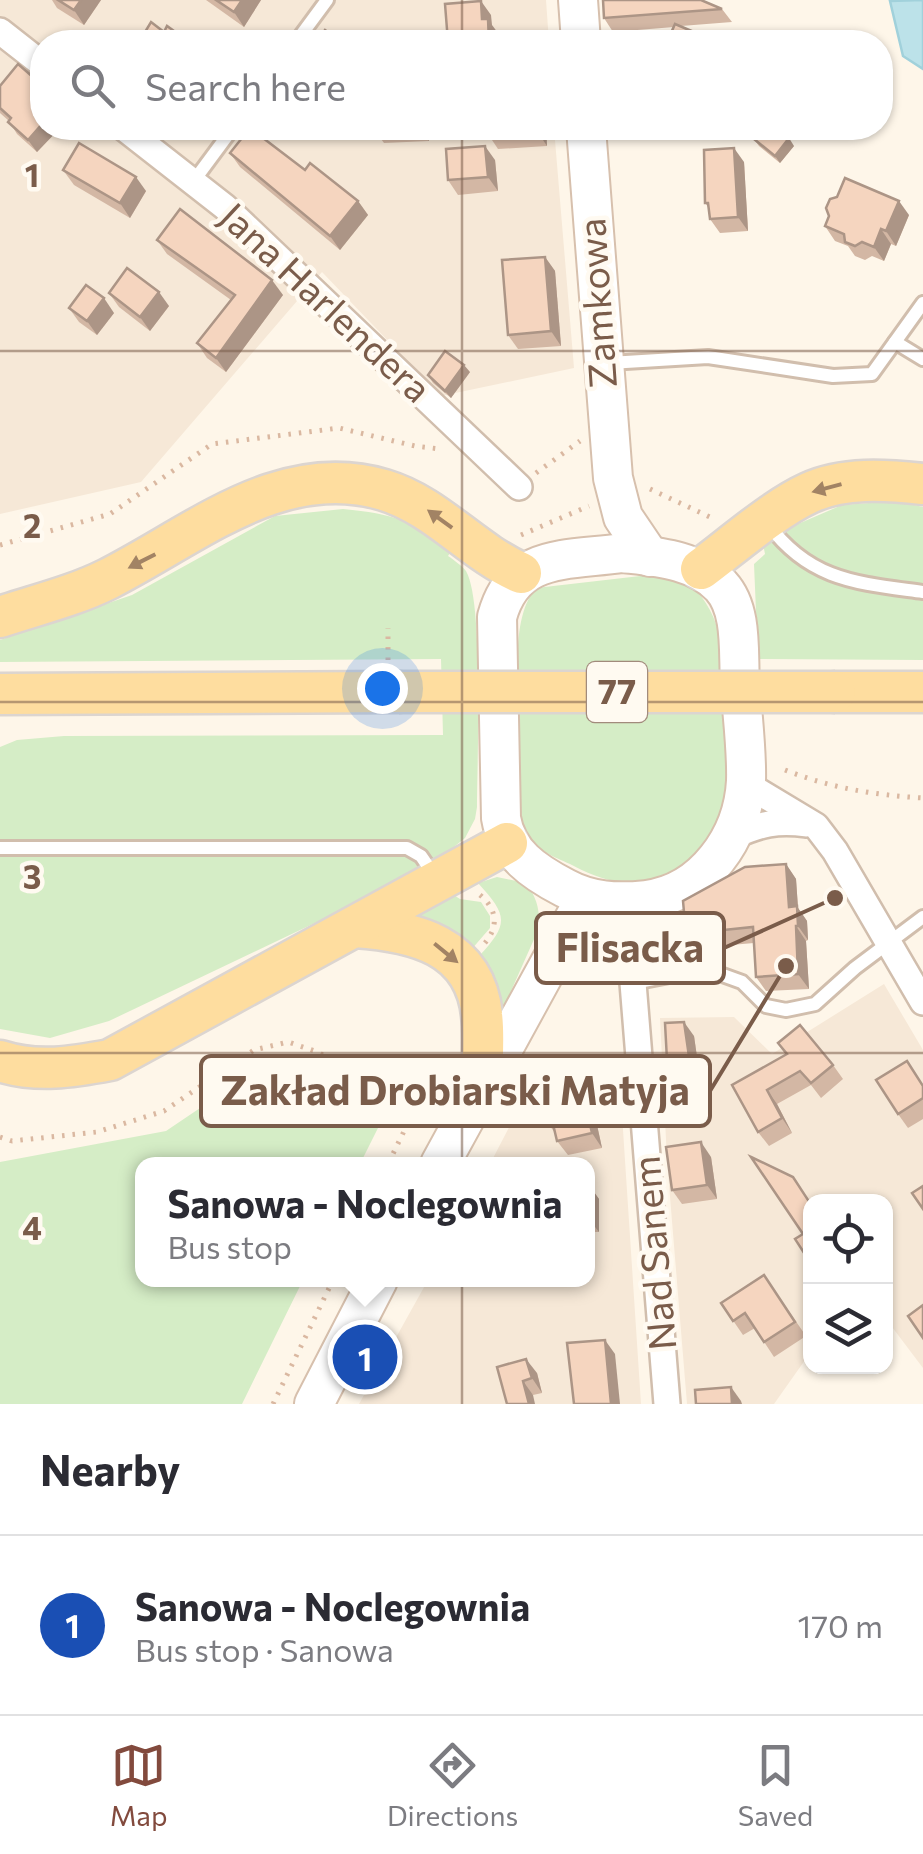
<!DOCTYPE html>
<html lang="en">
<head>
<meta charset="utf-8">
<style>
	body { margin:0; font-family:Commissioner,sans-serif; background:#f7f7f7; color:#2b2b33 }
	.controls { position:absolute; right:30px; bottom:30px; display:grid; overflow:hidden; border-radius:20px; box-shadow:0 2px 8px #0004 }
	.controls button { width:90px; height:90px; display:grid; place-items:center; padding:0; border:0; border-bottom:2px solid #e1e1e2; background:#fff; color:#2b2b33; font:50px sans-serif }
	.you { position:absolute; left:382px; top:688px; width:35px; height:35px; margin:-25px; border:8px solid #fff; border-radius:50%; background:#1a73e8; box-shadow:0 0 0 15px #1a73e833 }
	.badge { display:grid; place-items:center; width:65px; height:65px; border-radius:50%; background:#824a3d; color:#fff; font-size:32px; font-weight:700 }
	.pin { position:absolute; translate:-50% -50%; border:5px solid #fff; box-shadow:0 2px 10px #0006 }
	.popup { position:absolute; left:135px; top:1157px; width:460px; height:130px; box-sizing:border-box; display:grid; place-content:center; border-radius:20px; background:#fff; filter:drop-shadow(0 2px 8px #0005); font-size:32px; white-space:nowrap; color:#7c7c81 }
	.popup b { font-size:38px; color:#2b2b33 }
	.popup::after { content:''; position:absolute; left:50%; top:100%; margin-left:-20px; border:20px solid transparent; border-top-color:#fff }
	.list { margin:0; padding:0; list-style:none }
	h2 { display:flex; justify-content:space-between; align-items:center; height:130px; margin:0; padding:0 40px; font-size:42px }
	h2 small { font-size:32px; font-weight:400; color:#7c7c81 }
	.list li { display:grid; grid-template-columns:65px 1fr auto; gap:30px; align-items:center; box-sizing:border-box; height:180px; padding:0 40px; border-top:2px solid #e1e1e2 }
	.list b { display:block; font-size:38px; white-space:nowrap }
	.list p { margin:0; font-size:32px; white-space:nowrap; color:#7c7c81 }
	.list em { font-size:32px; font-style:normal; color:#7c7c81 }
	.icon { flex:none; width:55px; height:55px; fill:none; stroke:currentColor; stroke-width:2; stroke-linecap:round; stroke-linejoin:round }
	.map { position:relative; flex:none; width:923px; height:1404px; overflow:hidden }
	.search { position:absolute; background:#fff; box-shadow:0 2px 8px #0004; left:30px; right:30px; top:30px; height:110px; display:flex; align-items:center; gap:25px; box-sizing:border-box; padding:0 35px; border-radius:40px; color:#7c7c81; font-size:38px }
	.sheet { height:310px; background:#fff }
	nav { display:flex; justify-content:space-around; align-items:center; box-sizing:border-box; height:140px; border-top:2px solid #e1e1e2; background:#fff; font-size:28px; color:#7c7c81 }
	nav a { display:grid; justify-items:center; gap:5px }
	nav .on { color:#824a3d }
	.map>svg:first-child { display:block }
</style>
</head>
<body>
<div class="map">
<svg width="923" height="1404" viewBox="0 0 923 1404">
	<rect width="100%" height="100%" fill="#fef6e9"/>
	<g fill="#f6e8d7">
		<polygon points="0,0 546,0 549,42 42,42 42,128 554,128 574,368 441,396 322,272 141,482 0,514"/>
		<polygon points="884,984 923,1050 923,1368 886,1319 886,1202 810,1202 810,1353 774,1404 687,1404 667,1160 660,1018 734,1017 772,1054"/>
		<polygon points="541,1066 619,1069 641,1404 359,1404 428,1280 588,1280 588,1164 490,1164"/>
	</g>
	<g fill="#d5edc6">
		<polygon points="896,501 923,507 923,660 758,659 754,564 765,554 763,544 784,530 842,505"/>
		<path d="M343,509C395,514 409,520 452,550L448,556C454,560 462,566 466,571C484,601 477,764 477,807L475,819L465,838L424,871L109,1021L50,1038L0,1029V747L17,740L64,736L443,735L441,659L0,662V640L132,595L275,516Z"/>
		<path d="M649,575L689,582C726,620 722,652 724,702C725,737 734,783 722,816C707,855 663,888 620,882C603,880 585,872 570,864C554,857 536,850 527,834C512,805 520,767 520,736C520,694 508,620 536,588Z"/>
		<path d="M497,877L526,883C537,898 540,910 539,928L495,1027L479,956C510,923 507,915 478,883Z"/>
		<polygon points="452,894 460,899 481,902 490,916 490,928 464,958 398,921"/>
		<polygon points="280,1054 387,1110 360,1164 142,1164 142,1280 303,1280 242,1404 0,1404 0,1162 166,1131"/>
	</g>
	<polygon fill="#bce2e9" stroke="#a1d1db" stroke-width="2.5" points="923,0 923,69 903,56 890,1"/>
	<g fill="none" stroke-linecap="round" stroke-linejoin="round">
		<defs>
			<g id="lane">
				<polyline points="296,42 327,0"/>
				<polyline points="193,182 233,128"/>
				<polyline points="895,342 923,359"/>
				<polyline points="609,363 708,357 833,376 872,374 923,303"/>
				<path d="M768,524C810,581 858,583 923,592"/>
				<polyline points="0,848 407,848 421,856 434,875"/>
				<polyline points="633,983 706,969 742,982 766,1006 786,1010 815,1004 855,968 923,917"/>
			</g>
			<g id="street">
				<polyline points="0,31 42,64"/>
				<polyline points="124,128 225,207 519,487"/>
				<polyline points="746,784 816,826 835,851 923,1002"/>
				<path d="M734,836C759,824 778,820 806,824"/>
				<polyline points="633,983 667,1404"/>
			</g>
			<g id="secondary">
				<polyline points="578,0 581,42"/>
				<polyline points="586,128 613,478 623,517 650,557"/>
				<path d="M622,553C657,557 695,559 721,586C743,610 738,652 740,682C742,714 747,749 746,781C743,837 704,893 646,900C617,903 591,902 565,888C534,872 507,854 501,818L497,617C514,553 566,561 622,553Z"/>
				<polyline points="440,1164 585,899"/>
				<polyline points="314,1404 378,1280"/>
			</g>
			<g id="primary">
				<path d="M701,569C732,546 774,509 809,493C843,477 886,480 923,484"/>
				<path d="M0,617C36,605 74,596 108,579C195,535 281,459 384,490C437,506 471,551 521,573"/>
				<polyline points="835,692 923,692"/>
				<polyline points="0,694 399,692"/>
				<path d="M355,927C414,931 475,945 482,1015C485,1038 482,1063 482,1086"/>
				<path d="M0,1061C37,1073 73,1067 110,1060L507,843"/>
			</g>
		</defs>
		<use href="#lane" stroke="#d1bead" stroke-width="18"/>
		<use href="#street" stroke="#d1bead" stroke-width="30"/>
		<use href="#secondary" stroke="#d7c0ad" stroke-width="42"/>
		<use href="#primary" stroke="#dcd5d0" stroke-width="45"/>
		<g stroke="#dab8a1" stroke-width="5" stroke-dasharray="2.5 8" stroke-linecap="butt">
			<polyline points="536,473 580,441"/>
			<polyline points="650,489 712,518"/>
			<polyline points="521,535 589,506"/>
			<polyline points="0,545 110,514 212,444 339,428 415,446 440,449"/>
			<polyline points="388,660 388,628"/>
			<path d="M785,770C831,788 874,795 923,798"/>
			<path d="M480,895C498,910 499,928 483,945"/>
			<polyline points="613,966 603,967 601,953 628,933"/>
			<polyline points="0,1137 12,1141 97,1132 164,1111 254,1050 288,1042 318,1052 401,1103 408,1123 388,1164"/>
			<polyline points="273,1404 333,1280"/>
		</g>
		<use href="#lane" stroke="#fff" stroke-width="12"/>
		<use href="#street" stroke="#fff" stroke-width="25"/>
		<use href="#secondary" stroke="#fff" stroke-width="38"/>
		<use href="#primary" stroke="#fedd9f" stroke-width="40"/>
		<defs>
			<polyline id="primary-bridge" points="399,692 835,692"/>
		</defs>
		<use href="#primary-bridge" stroke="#dcd5d0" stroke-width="45" stroke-linecap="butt"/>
		<use href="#primary-bridge" stroke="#fedd9f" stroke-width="40"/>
	</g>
	<g fill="#d3b7a4">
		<polygon points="52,0 101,0 84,25 57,8"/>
		<polygon points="206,0 261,0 244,27"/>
		<polygon points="722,9 732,22 681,26 700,40 674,27 613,32 604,18"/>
		<polygon points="0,86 42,128 60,128 37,152 17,134 9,121 0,113"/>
		<polygon points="373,128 429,128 429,141 384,143"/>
		<polygon points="546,128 547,146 498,149 488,134"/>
		<polygon points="754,139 794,146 780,163 759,146"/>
		<polygon points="230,153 305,170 358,201 368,215 340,250 240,167"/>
		<polygon points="495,160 498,191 458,195 448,180"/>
		<polygon points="744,162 748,231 720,233 710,219 709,208 705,203"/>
		<polygon points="63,170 146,191 130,218 74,185"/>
		<polygon points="909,215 896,246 891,244 884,261 872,256 865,260 855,256 848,246 835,241 825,226"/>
		<polygon points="157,240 283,295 226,372 207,358 197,343 231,300 167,254"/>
		<polygon points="545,257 555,271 561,346 518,349 508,335"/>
		<polygon points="109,293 169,306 150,331 119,307"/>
		<polygon points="69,308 114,313 97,335 79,322"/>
		<polygon points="470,372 451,398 433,383 428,375"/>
		<polygon points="786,864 796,879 798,908 807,921 808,940 806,941 809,989 766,991 756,977 754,943 696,948 686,934"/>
		<polygon points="694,1036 702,1092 679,1093 668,1079"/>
		<polygon points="778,1043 833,1065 843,1079 821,1098 811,1085 777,1104 792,1133 769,1146 758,1132 732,1085 786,1055"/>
		<polygon points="907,1061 923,1085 923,1119 908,1128 898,1114"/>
		<polygon points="579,1078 590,1093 602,1148 568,1155 557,1141 556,1134 549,1125"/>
		<polygon points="711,1157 717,1199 682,1204 672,1190"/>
		<polygon points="588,1185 599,1199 599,1232 588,1232"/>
		<polygon points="764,1275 806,1336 774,1357 755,1328 743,1335 721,1303"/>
		<polygon points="497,1367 537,1373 542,1393 533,1395"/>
	</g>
	<g fill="#ac9586">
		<polygon points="81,0 101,0 84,25 74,10"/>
		<polygon points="242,0 261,0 244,27 234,12"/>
		<polygon points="481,1 491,15 492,25 498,33 499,42 489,42 482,19"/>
		<polygon points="694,32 700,40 698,42 690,42"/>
		<polygon points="42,124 42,128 60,128 37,152 28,140"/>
		<polygon points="420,128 429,128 429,141"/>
		<polygon points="537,128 546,128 547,146 537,131"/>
		<polygon points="789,138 794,146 780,163 775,156"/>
		<polygon points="485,146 495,160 498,191 488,177"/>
		<polygon points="734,148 744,162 748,231 738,217"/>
		<polygon points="136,177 146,191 130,218 120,203"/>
		<polygon points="358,201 368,215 340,250 330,236"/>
		<polygon points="899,201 909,215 896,246 886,231"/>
		<polygon points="881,229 891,244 884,261 874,247"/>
		<polygon points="545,257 555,271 561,346 551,331"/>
		<polygon points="272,280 283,295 226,372 216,358"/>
		<polygon points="159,292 169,306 150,331 140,317"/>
		<polygon points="104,298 114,313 97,335 87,321"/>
		<polygon points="464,365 470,372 451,398 445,391"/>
		<polygon points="786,864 796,879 798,908 807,921 808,940 798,926 789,907"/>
		<polygon points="796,926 806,941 809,989 798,974"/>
		<polygon points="684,1022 694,1036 702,1092 692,1077"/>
		<polygon points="579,1078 590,1093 602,1148 592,1133"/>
		<polygon points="767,1090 777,1104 792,1133 782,1118"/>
		<polygon points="701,1142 711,1157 717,1199 707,1185"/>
		<polygon points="589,1185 599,1199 599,1232 588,1218"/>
		<polygon points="605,1340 615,1354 620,1404 611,1404"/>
		<polygon points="526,1359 537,1373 542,1393 532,1378"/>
		<polygon points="523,1381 533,1395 535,1404 529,1404"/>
		<polygon points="731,1387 741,1401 742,1404 732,1404"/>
	</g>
	<g fill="#f5d5bf" stroke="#ac9586" stroke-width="2.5">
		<polygon points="58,0 81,0 74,10"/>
		<polygon points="216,0 242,0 234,12"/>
		<polygon points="603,0 701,0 722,9 604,18"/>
		<polygon points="481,1 482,19 488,19 489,42 448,42 445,4"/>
		<polygon points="151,22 164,32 167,26 189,42 139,42"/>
		<polygon points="675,24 694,32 690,42 667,42"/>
		<polygon points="325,30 342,42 308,42 312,37 317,41"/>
		<polygon points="18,64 42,85 42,124 28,140 8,122 11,118 0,108 0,86"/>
		<polygon points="250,128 305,170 310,163 358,201 330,236 230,153"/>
		<polygon points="488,128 537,128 537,131 488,134"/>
		<polygon points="763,128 775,128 789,138 775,156 754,139"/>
		<polygon points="79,143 136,177 120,203 63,170"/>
		<polygon points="485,146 488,177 448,180 446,149"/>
		<polygon points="734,148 738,217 710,219 708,203 705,203 704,150"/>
		<polygon points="845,178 899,201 886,231 881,229 874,247 862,242 855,246 845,242 844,234 825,226 829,216 826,208 830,199 837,197"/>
		<polygon points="180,209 272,280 216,358 197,343 235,295 157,240"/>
		<polygon points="545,257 551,331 508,335 502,260"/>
		<polygon points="127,268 159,292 140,317 109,293"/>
		<polygon points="86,285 104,298 87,321 69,308"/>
		<polygon points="445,351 464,365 445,391 428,375"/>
		<polygon points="786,864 789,907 797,906 798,926 796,926 798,974 756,977 753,927 686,934 683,901 745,867"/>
		<polygon points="684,1022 692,1077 668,1079 665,1023"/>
		<polygon points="800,1025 833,1065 811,1083 800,1071 767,1090 782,1118 758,1132 732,1085 787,1054 778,1043"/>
		<polygon points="907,1061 923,1086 923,1098 898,1114 876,1080"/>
		<polygon points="579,1078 592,1133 557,1141 553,1124 549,1125 540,1087"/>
		<polygon points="701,1142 707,1185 672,1190 666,1147"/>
		<polygon points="751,1157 793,1177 810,1203 810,1257 808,1259 795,1239 803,1234"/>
		<polygon points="588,1185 589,1185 588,1218"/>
		<polygon points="923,1186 923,1209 912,1193"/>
		<polygon points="764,1275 795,1322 764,1342 745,1313 733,1321 721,1303"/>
		<polygon points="923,1305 923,1338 908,1316"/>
		<polygon points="605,1340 611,1404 574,1404 567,1343"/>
		<polygon points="526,1359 532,1378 523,1381 529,1404 507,1404 497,1367"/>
		<polygon points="731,1387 732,1404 696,1404 695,1390"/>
	</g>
	<defs><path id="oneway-solid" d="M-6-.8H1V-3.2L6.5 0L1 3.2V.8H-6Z" transform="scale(2.5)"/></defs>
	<g fill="#a28364">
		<use href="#oneway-solid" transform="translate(827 488) rotate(165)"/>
		<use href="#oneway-solid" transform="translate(440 519) rotate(-144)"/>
		<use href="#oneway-solid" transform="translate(142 561) rotate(153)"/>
		<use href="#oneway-solid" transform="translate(446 953) rotate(39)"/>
	</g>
	<path fill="none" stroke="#7a5c4a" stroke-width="2.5" stroke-opacity="0.55" d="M462,0V42M462,128V1404M0,351H923M0,702H923M0,1053H923"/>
	<g text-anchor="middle" stroke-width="9" stroke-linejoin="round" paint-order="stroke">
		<rect fill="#fffaf1" stroke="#a28b7c" stroke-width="2.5" x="587" y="662" width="60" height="60" rx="8"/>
		<g font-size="35" font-weight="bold" fill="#7a5c4a">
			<text x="617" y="704">77</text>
		</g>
		<g font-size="38" fill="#7a5c4a" stroke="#fffaf1">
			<text transform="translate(325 303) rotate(43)" y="13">Jana Harlendera</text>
			<text transform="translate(598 303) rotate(-94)" y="13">Zamkowa</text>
			<text transform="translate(655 1253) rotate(-95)" y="13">Nad Sanem</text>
		</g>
	</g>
	<g font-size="32" text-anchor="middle" font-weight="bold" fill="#7a5c4a" stroke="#fffaf1" stroke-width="9" stroke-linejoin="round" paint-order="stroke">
		<text x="32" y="187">1</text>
		<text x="32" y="538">2</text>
		<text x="32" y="889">3</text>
		<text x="32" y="1240">4</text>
	</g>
	<path fill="none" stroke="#7a5c4a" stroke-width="4" d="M835 898L724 948M786 966L710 1091"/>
	<g fill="#7a5c4a" stroke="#fffaf1" stroke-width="4">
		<circle cx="835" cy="898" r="10"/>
		<circle cx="786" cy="966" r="10"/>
	</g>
	<g fill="#fffaf1" stroke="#7a5c4a" stroke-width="4">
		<rect x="536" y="913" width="188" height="70" rx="10"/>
		<rect x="201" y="1056" width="509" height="70" rx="10"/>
	</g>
	<g font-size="40" text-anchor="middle" font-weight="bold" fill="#7a5c4a">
		<text x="630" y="962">Flisacka</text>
		<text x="455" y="1105">Zakład Drobiarski Matyja</text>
	</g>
</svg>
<div class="controls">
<button><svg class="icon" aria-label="locate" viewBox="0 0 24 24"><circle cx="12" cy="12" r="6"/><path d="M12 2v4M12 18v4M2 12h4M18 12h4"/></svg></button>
<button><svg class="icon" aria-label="layers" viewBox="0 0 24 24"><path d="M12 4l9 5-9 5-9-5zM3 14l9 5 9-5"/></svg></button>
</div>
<div class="you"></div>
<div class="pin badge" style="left:365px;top:1357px;background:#1a4fb4">1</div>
<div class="popup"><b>Sanowa - Noclegownia</b>Bus stop</div>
<div class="search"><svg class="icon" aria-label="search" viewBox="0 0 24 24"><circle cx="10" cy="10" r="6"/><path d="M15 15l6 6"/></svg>Search here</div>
</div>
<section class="sheet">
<h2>Nearby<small></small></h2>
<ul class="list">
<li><span class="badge" style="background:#1a4fb4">1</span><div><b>Sanowa - Noclegownia</b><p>Bus stop · Sanowa</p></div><em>170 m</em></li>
</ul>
</section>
<nav>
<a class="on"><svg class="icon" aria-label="map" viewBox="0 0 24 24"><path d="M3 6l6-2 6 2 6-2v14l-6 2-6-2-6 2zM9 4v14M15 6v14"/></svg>Map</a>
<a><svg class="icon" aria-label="directions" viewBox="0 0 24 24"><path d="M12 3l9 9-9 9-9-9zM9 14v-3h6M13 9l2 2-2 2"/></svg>Directions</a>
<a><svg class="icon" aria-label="saved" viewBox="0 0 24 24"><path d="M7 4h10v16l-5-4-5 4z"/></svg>Saved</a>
</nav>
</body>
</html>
